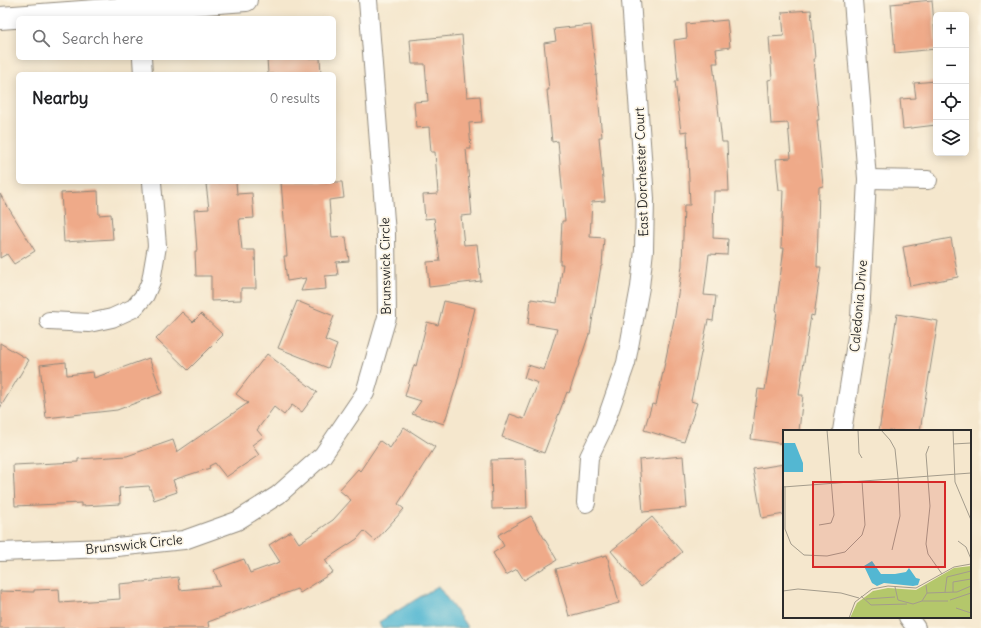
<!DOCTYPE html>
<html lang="en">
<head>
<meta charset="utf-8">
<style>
	body { margin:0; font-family:Delius,sans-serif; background:#f2f2f2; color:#202124 }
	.controls { position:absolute; right:12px; top:12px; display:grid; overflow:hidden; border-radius:6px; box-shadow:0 2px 10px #0003 }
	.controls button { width:36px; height:36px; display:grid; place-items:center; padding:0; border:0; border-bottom:1px solid #e0e0e0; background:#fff; color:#202124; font:20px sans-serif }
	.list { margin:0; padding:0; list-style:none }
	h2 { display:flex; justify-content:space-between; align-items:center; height:52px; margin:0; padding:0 16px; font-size:17px }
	h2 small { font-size:13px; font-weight:400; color:#757577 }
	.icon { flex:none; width:22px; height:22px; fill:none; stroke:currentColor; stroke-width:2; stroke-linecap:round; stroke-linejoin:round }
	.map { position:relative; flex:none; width:981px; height:628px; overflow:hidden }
	.search { position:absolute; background:#fff; box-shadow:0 2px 10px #0003; left:16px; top:16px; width:320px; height:44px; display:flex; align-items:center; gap:10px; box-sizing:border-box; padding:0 14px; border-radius:6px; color:#757577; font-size:15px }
	.panel { position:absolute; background:#fff; box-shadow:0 2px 10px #0003; left:16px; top:72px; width:320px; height:112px; border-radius:6px }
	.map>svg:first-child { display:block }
</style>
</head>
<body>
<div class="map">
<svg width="981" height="628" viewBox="0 0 981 628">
	<rect width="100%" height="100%" fill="#fcf5e5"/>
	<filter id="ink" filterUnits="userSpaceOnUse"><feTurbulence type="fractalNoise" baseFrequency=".025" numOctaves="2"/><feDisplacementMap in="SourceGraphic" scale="8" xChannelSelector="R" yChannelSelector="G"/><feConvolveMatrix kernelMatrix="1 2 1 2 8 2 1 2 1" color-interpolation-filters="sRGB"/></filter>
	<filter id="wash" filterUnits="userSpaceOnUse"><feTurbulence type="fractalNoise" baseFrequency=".012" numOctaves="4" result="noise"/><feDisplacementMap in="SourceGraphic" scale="16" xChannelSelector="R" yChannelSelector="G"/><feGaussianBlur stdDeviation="0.9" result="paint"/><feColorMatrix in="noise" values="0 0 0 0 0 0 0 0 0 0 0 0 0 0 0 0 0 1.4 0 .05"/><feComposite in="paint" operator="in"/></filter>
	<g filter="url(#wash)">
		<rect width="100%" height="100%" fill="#f5e7cd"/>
		<polygon fill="#53b7d2" stroke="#3f717e" points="438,586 468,628 381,628 379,622"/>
		<g id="blocks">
			<g fill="#efaa89">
				<polygon points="932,0 936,49 895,53 891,4"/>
				<polygon points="811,10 815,59 813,59 819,120 817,120 823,186 819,187 817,267 821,267 814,316 811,315 799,395 803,395 799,431 784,431 784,444 751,439 758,389 765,390 777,311 776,310 784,248 781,248 783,190 779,190 776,159 791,158 788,123 771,124 768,80 772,79 769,37 784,36 782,12"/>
				<polygon points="727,20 730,47 716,49 718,63 713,63 722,142 727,142 729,191 714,191 713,238 728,239 727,255 709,254 704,295 716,296 713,321 708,320 691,401 697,403 684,442 644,430 652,404 656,405 675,315 682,266 684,205 690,205 687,131 681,132 675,81 678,81 674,40 687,38 686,24"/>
				<polygon points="591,25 597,75 596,75 602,137 599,137 605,201 592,202 590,237 604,238 602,266 601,266 590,334 589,334 569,393 567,392 544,453 502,437 510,414 524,419 538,383 524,378 528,365 544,370 557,329 528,324 531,299 557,303 563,264 560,264 562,221 565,221 558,141 552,142 547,90 549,90 544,43 556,41 554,29"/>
				<polygon points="462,35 467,97 480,96 482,122 469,123 471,149 466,149 472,215 461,216 464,245 477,244 481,281 429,287 427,262 440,261 434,218 425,219 423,195 438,194 435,152 431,152 429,127 416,128 414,102 428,101 425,64 412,64 410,40"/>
				<polygon points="267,58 320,58 321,74 268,74"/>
				<polygon points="936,81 936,125 903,129 900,99 916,98 914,83"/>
				<polygon points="228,182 236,182 237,194 252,193 254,218 239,219 242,250 255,250 256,288 241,288 241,300 211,301 211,276 196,276 195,251 197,251 194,210 209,209 206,184"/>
				<polygon points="281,182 342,182 344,198 329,200 332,238 346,237 349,261 336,262 338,275 325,276 326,289 301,291 306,278 287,281 284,256 287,256"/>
				<polygon points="98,191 99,215 111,214 113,239 64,242 61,193"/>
				<polygon points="0,194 35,251 14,264 7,254 0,258"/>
				<polygon points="951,238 958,277 910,286 903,247"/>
				<polygon points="297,301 334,316 325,340 337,345 328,368 278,348"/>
				<polygon points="444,301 475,308 457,384 444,424 412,414 421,401 405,396 414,365 416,366 427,322 438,325"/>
				<polygon points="182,312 193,322 201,314 223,335 188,370 156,339"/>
				<polygon points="897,314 938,321 920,431 879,431"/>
				<polygon points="0,343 29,360 0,408"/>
				<polygon points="267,354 317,392 302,412 292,405 284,415 274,407 257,430 263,437 252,445 259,455 226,477 215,463 209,466 210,468 173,480 177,492 154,500 149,486 119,488 120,504 81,506 81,503 15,506 13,465 78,462 78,459 127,456 173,440 177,452 248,403 236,394"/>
				<polygon points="149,358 162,393 117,410 46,418 40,365 66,362 67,375 93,372 94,378"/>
				<polygon points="404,427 435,447 398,504 404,509 375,541 364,531 357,539 325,560 333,572 300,593 297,589 208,622 209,628 0,628 0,591 34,592 34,590 59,589 60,603 120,599 119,584 154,581 154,580 178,577 180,590 220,586 214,570 244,559 250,573 280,562 269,545 291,531 299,543 333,520 351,500 339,490 358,469 360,471 380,441 390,448"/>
				<polygon points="683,456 687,508 643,512 639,460"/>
				<polygon points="525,459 527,508 492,509 491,460"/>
				<polygon points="784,464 784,514 762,518 753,469"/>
				<polygon points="531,516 557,560 524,580 517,569 506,575 493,553 504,546 498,535"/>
				<polygon points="652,517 682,552 641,587 611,551"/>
				<polygon points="607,555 619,603 569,616 556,569"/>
			</g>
		</g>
	</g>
	<g filter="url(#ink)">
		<use href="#blocks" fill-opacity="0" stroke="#90897c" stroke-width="1"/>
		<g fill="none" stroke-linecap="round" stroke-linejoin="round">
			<defs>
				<g id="minor">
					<polyline points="142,58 143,74"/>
					<polyline points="867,179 928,180"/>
					<polyline points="49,321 89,323 112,318 134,308 145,295 151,281 157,246 152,182"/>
					<polyline points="842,431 860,318 867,179 853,0"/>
					<polyline points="586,503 589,457 604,426 626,363 640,287 644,250 645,199 631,0"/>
					<polyline points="0,552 107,548 184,540 237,521 278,495 323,455 365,393 387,317 386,234 368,0"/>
					<polyline points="908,617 916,628"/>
				</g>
				<polyline id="tertiary" points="0,18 246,0"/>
			</defs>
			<use href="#minor" stroke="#90897c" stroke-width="20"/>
			<use href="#tertiary" stroke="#90897c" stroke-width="24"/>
			<use href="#minor" stroke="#fff" stroke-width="18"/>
			<use href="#tertiary" stroke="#fff" stroke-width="22"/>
		</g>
	</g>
	<g text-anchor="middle" stroke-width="3.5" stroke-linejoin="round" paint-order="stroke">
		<g font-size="13" fill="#2b2b2b" stroke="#fcf5e5">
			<text transform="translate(641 172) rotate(-92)" y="5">East Dorchester Court</text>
			<text transform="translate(385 266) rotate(-91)" y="5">Brunswick Circle</text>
			<text transform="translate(858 306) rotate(-85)" y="5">Caledonia Drive</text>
			<text transform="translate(134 544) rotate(-6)" y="5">Brunswick Circle</text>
		</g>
	</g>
	<g transform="translate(783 430)">
		<rect width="188" height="188" fill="#f5e7cd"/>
		<path d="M188,136V188H67L74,173L90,161L105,158L133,160L171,138Z" fill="#b4c76b"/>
		<path d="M0,13H12L20,33V42H0ZM89,131L98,144H112L123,142L126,138L133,148L137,149L135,155L130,156L101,153L94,156L89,153L81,136Z" fill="#53b7d2"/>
		<path fill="none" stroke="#a49c8c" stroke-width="1" d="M75,0L76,23L79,28M98,0L107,10L112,19L115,48L117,86L109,120M170,0L172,52L188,90M170,14L188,13M146,16L143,24L147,76L143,114L145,124L159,144M2,56V99L8,114L21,125L44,126L62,122L79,105L82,95L79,51M0,57L188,43M36,95L48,93L51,85L44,0M175,111L183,117L188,129M112,157L115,170L130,174L139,171L144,163L143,155M0,161L15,159L58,163L76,168M162,162L164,147L188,141M170,162V152L188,149M144,163L174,162L188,156M78,166L88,175L124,174M83,169L112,167M167,170L188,163M139,171H165M173,178L188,183M66,188L72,172L89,159L105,156L133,158L171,137L188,134"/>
		<path fill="#d62828" fill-opacity="0.15" stroke="#d62828" stroke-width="2" d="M30,52H162V137H30Z"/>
		<rect width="188" height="188" fill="none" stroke="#2b2b2b" stroke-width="2"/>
	</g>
</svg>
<div class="controls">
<button>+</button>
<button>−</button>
<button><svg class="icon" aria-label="locate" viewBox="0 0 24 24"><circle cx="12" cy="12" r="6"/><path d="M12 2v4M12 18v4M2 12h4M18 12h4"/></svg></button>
<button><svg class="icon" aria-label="layers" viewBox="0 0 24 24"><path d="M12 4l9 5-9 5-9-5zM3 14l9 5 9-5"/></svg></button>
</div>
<div class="search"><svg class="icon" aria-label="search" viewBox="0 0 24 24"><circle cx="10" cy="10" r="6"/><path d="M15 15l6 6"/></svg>Search here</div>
<section class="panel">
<h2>Nearby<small>0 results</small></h2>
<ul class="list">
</ul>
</section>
</div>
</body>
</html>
